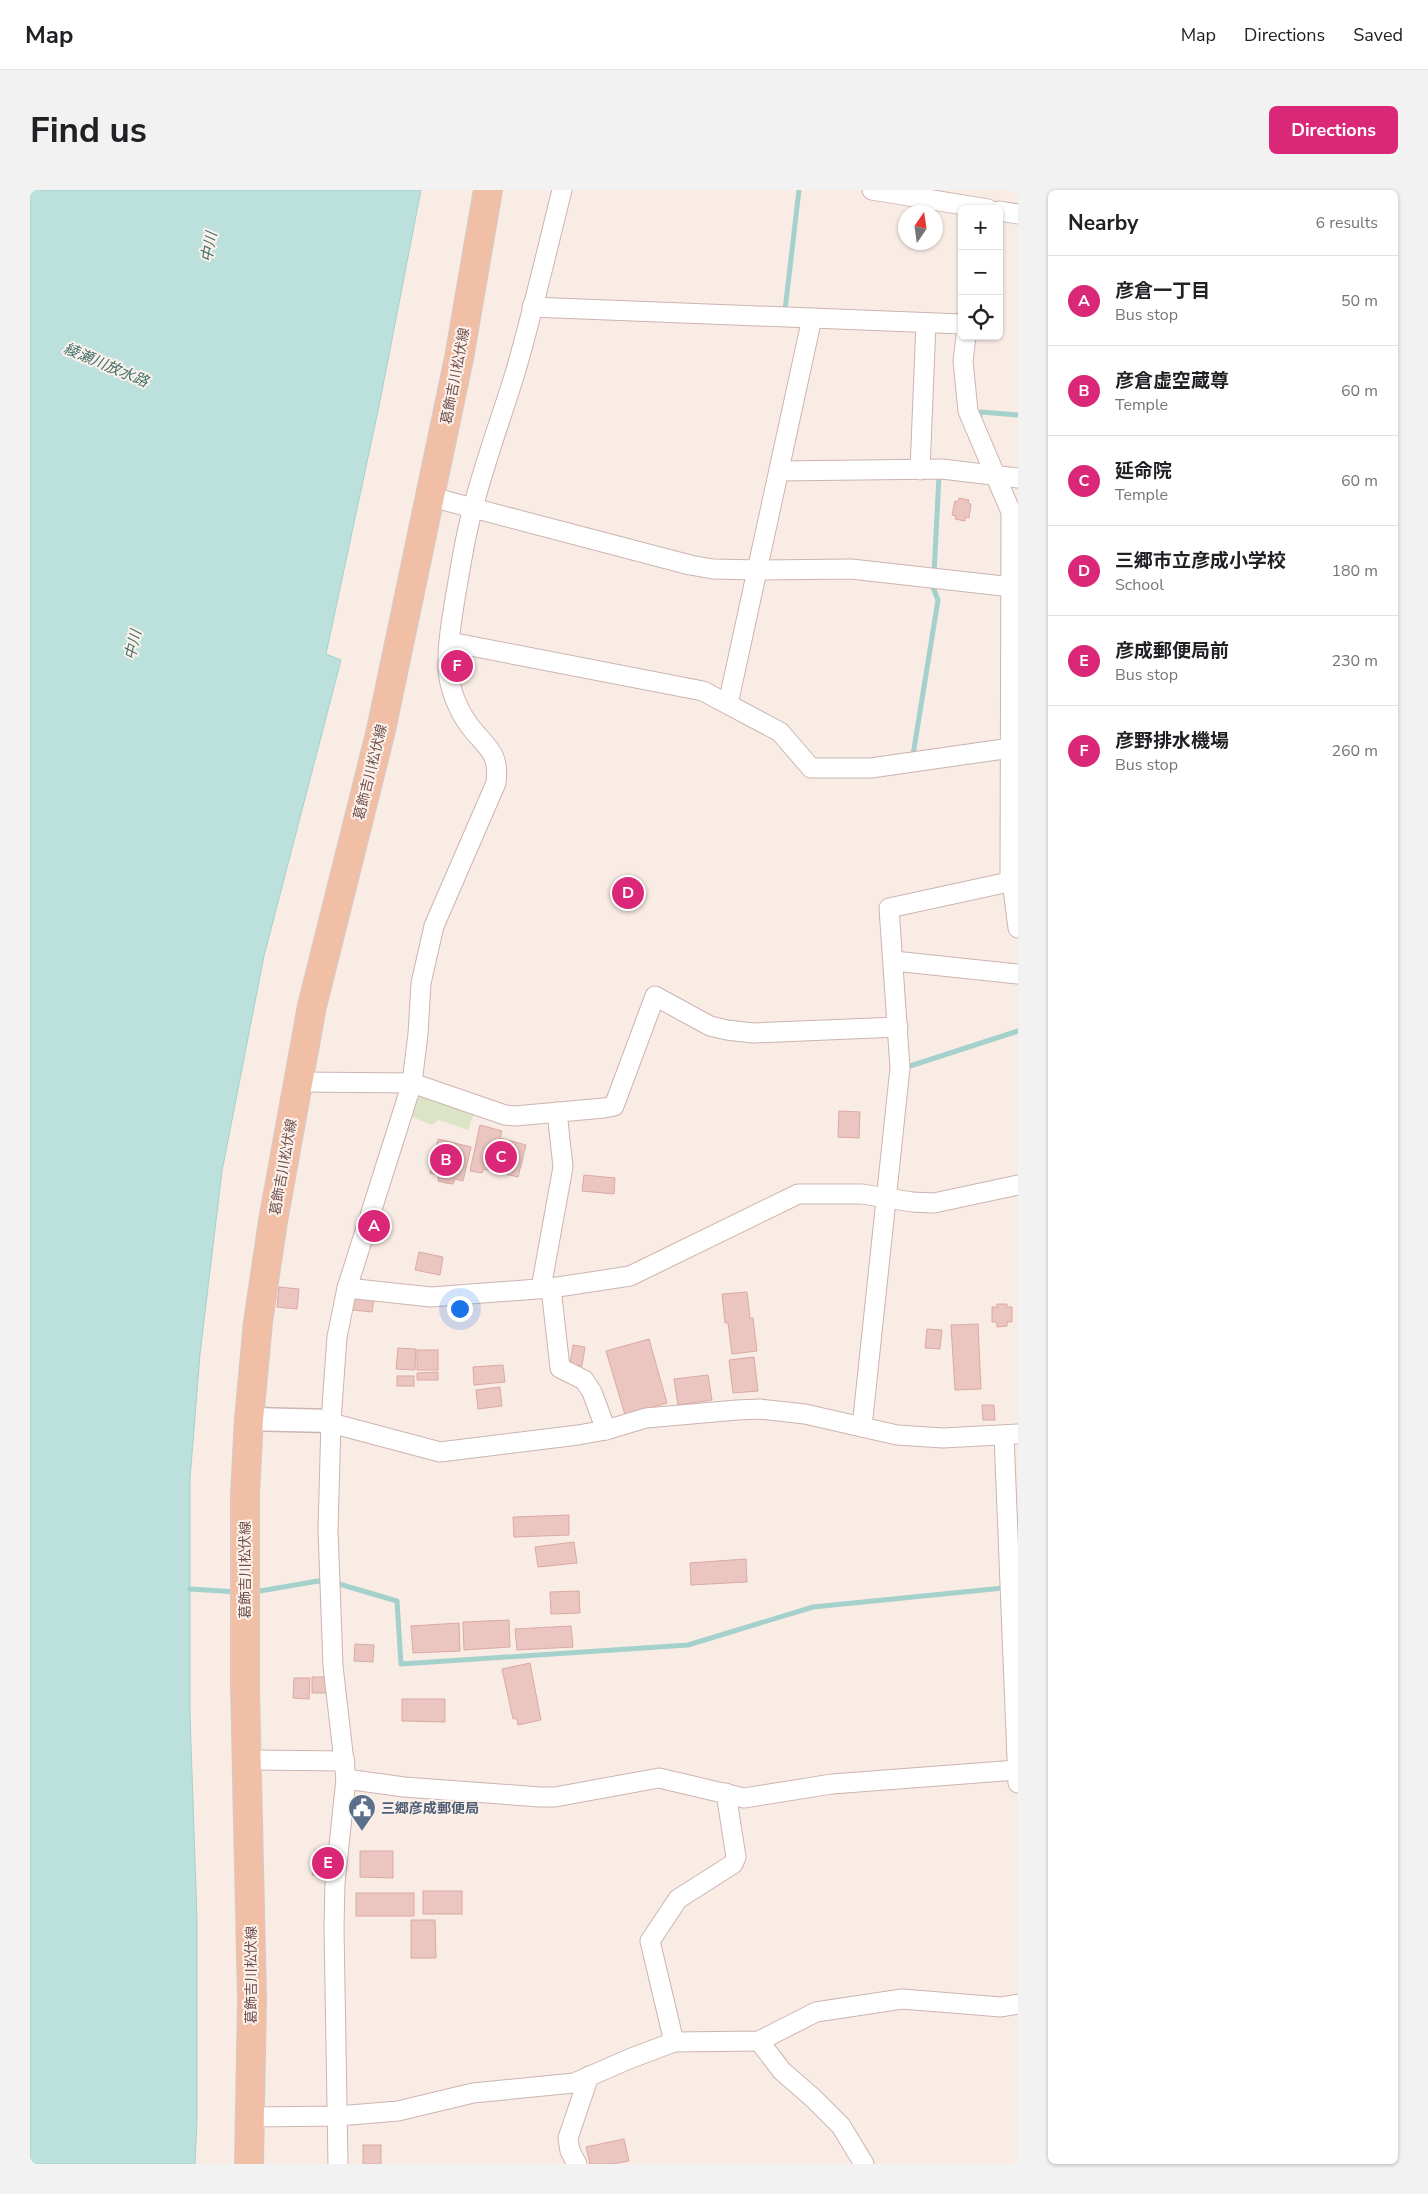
<!DOCTYPE html>
<html lang="en">
<head>
<meta charset="utf-8">
<style>
	body { margin:0; font-family:"Nunito Sans","Noto Sans JP",sans-serif; background:#f2f2f2; color:#202124 }
	.controls { position:absolute; right:15px; top:15px; display:grid; overflow:hidden; border-radius:8px; box-shadow:0 1px 4px #0004 }
	.controls button { width:45px; height:45px; display:grid; place-items:center; padding:0; border:0; border-bottom:1px solid #e0e0e0; background:#fff; color:#202124; font:25px sans-serif }
	.compass { position:absolute; left:868px; top:15px; width:45px; height:45px; border-radius:50%; background:#fff; box-shadow:0 1px 4px #0004; rotate:13deg }
	.you { position:absolute; left:429px; top:1118px; width:18px; height:18px; margin:-12px; border:4px solid #fff; border-radius:50%; background:#1a73e8; box-shadow:0 0 0 8px #1a73e833 }
	.badge { display:grid; place-items:center; width:32px; height:32px; border-radius:50%; background:#db2777; color:#fff; font-size:16px; font-weight:700 }
	.pin { position:absolute; translate:-50% -50%; border:2px solid #fff; box-shadow:0 1px 5px #0006 }
	.list { margin:0; padding:0; list-style:none }
	h2 { display:flex; justify-content:space-between; align-items:center; height:65px; margin:0; padding:0 20px; font-size:21px }
	h2 small { font-size:16px; font-weight:400; color:#757577 }
	.list li { display:grid; grid-template-columns:32px 1fr auto; gap:15px; align-items:center; box-sizing:border-box; height:90px; padding:0 20px; border-top:1px solid #e0e0e0 }
	.list b { display:block; font-size:19px; white-space:nowrap }
	.list p { margin:0; font-size:16px; white-space:nowrap; color:#757577 }
	.list em { font-size:16px; font-style:normal; color:#757577 }
	.icon { flex:none; width:28px; height:28px; fill:none; stroke:currentColor; stroke-width:2; stroke-linecap:round; stroke-linejoin:round }
	.map { position:relative; flex:none; width:988px; height:1974px; overflow:hidden; border-radius:8px }
	header { display:flex; align-items:center; gap:30px; box-sizing:border-box; height:70px; padding:0 25px; background:#fff; border-bottom:1px solid #e0e0e0 }
	header strong { font-size:24px }
	nav { display:flex; gap:28px; margin-inline-start:auto; font-size:18px }
	.intro { display:flex; align-items:center; justify-content:space-between; box-sizing:border-box; height:120px; padding:0 30px }
	h1 { margin:0; font-size:35px }
	.button { padding:12px 22px; border-radius:8px; background:#db2777; color:#fff; font-size:18px; font-weight:700 }
	main { display:flex; gap:30px; padding:0 30px }
	aside { flex:1; background:#fff; border-radius:8px; box-shadow:0 1px 4px #0004 }
	.map>svg:first-child { display:block }
</style>
</head>
<body>
<header>
<strong>Map</strong>
<nav><a>Map</a><a>Directions</a><a>Saved</a></nav>
</header>
<div class="intro"><h1>Find us</h1><a class="button">Directions</a></div>
<main>
<div class="map">
<svg width="988" height="1974" viewBox="0 0 988 1974">
	<rect width="100%" height="100%" fill="#f9ece5"/>
	<polygon fill="#dbe5c6" points="390,905 445,921 438,940 409,930 402,935 382,927"/>
	<polygon fill="#bce0db" stroke="#a4d1cb" points="0,0 391,0 349,216 296,464 311,470 234,766 192,981 170,1164 160,1289 160,1524 167,1730 167,1928 165,1974 0,1974"/>
	<g fill="none" stroke-linecap="round" stroke-linejoin="round">
		<g stroke="#a4d1cb" stroke-width="5">
			<polyline points="755,120 769,0"/>
			<polyline points="950,227 948,223 951,222 988,225"/>
			<polyline points="904,384 909,286 913,287"/>
			<polyline points="883,565 908,410 903,397 903,392"/>
			<polyline points="877,877 988,841"/>
			<polyline points="160,1399 208,1402"/>
			<polyline points="224,1402 288,1391 309,1394 367,1411 371,1474 658,1455 783,1417 973,1398 976,1396"/>
		</g>
	</g>
	<g fill="#ebc5c0" stroke="#dca9a3">
		<polygon points="929,308 939,310 938,313 941,314 939,328 935,327 935,331 925,329 926,326 922,325 925,311 928,312"/>
		<polygon points="809,921 830,922 829,948 808,947"/>
		<polygon points="450,935 472,941 470,948 496,955 488,987 454,979 452,983 440,981"/>
		<polygon points="408,949 441,957 433,991 425,989 423,994 416,993 408,991 409,985 400,983"/>
		<polygon points="554,985 585,988 584,1004 552,1001"/>
		<polygon points="389,1062 413,1067 410,1085 385,1080"/>
		<polygon points="249,1097 269,1099 267,1119 247,1117"/>
		<polygon points="717,1102 720,1128 723,1128 727,1161 702,1164 698,1133 695,1133 692,1104"/>
		<polygon points="324,1107 344,1109 342,1122 323,1120"/>
		<polygon points="967,1114 977,1114 977,1117 982,1117 982,1132 977,1132 977,1136 967,1137 967,1132 962,1132 962,1117 967,1117"/>
		<polygon points="948,1134 951,1199 925,1200 921,1135"/>
		<polygon points="897,1139 912,1140 910,1159 895,1158"/>
		<polygon points="619,1149 637,1213 595,1225 576,1161"/>
		<polygon points="543,1155 555,1157 552,1176 540,1174"/>
		<polygon points="368,1158 386,1159 385,1180 366,1179"/>
		<rect x="387" y="1160" width="21" height="20"/>
		<polygon points="724,1167 728,1201 703,1203 699,1170"/>
		<polygon points="473,1175 475,1192 444,1195 443,1177"/>
		<polygon points="408,1182 408,1190 387,1190 387,1183"/>
		<polygon points="678,1185 682,1210 648,1215 644,1189"/>
		<rect x="367" y="1186" width="17" height="10"/>
		<polygon points="470,1197 472,1216 448,1219 446,1200"/>
		<polygon points="952,1215 964,1215 965,1230 953,1230"/>
		<polygon points="539,1325 539,1345 484,1347 483,1327"/>
		<polygon points="544,1352 547,1373 508,1377 505,1357"/>
		<polygon points="716,1369 717,1392 661,1395 660,1373"/>
		<polygon points="549,1401 550,1423 521,1424 520,1402"/>
		<polygon points="479,1430 480,1457 434,1460 433,1432"/>
		<polygon points="429,1433 430,1461 383,1463 381,1436"/>
		<polygon points="541,1436 543,1457 487,1460 485,1439"/>
		<polygon points="325,1454 344,1455 343,1472 324,1471"/>
		<polygon points="500,1473 511,1530 488,1535 487,1529 483,1529 472,1479"/>
		<rect x="282" y="1487" width="15" height="16"/>
		<polygon points="264,1488 280,1488 279,1509 263,1508"/>
		<polygon points="372,1509 415,1509 415,1532 372,1531"/>
		<polygon points="285,1660 300,1661 298,1686 282,1685"/>
		<polygon points="330,1661 363,1661 363,1688 330,1687"/>
		<rect x="393" y="1701" width="39" height="23"/>
		<rect x="326" y="1703" width="58" height="23"/>
		<polygon points="381,1730 405,1730 406,1768 381,1768"/>
		<polygon points="594,1949 599,1971 582,1974 560,1974 556,1957"/>
		<rect x="333" y="1955" width="18" height="19"/>
	</g>
	<g fill="none" stroke-linecap="round" stroke-linejoin="round">
		<defs>
			<g id="minor">
				<polyline points="842,0 958,19"/>
				<polyline points="969,21 988,24"/>
				<polyline points="502,117 932,134"/>
				<polyline points="936,146 933,171 938,221 981,322 980,691"/>
				<polyline points="890,280 896,133"/>
				<polyline points="749,281 912,279 988,288"/>
				<polyline points="401,307 660,375 683,379 729,380 821,379 982,397 988,396"/>
				<polyline points="420,452 673,501 750,542 781,578 841,578 981,558"/>
				<polyline points="698,514 782,128"/>
				<polyline points="982,691 988,738"/>
				<polyline points="864,771 988,784"/>
				<polyline points="268,892 382,893 475,925 485,926 574,918 584,916 625,806 680,836 697,840 723,843 868,837"/>
				<polyline points="317,1098 401,1107 521,1098 600,1086 768,1004 832,1004 882,1012 904,1013 988,995"/>
				<polyline points="511,1098 533,977 527,922"/>
				<polyline points="521,1098 530,1178 554,1190 562,1202 576,1240"/>
				<polyline points="301,1233 410,1262 548,1245 576,1240 616,1228 707,1220 730,1219 775,1224 867,1245 913,1248 988,1244"/>
				<polyline points="832,1237 870,878 859,718 988,690"/>
				<polyline points="974,1245 988,1593"/>
				<polyline points="217,1570 315,1571"/>
				<polyline points="316,1589 374,1597 510,1607 525,1607 629,1588 714,1608 802,1594 987,1580"/>
				<polyline points="729,1851 752,1881 783,1908 811,1936 834,1974"/>
				<polyline points="644,1852 620,1751 648,1709 703,1674 706,1667 696,1603"/>
				<polyline points="220,1927 308,1926 368,1921 443,1903 544,1893 599,1869 644,1852 729,1851 786,1822 872,1809 971,1817 988,1814"/>
				<path d="M308,1974L304,1737L305,1693L316,1589L303,1476L298,1340L301,1231L307,1147L317,1098L382,893L388,844L391,793L404,736L466,593C470,561 456,558 439,535C428,520 419,498 418,479C417,455 422,427 426,403C431,375 435,346 443,318C455,271 472,226 486,180C503,121 517,60 532,0"/>
				<polyline points="547,1974 540,1961 538,1948 559,1886"/>
			</g>
			<polyline id="tertiary" points="219,1229 301,1231"/>
			<polyline id="primary" points="219,1974 222,1809 215,1497 215,1304 219,1229 228,1132 243,1031 282,816 351,540 429,168 458,0"/>
		</defs>
		<use href="#minor" stroke="#ccb4b0" stroke-width="21"/>
		<use href="#tertiary" stroke="#ccb4b0" stroke-width="25"/>
		<use href="#primary" stroke="#d4caca" stroke-width="30"/>
		<use href="#minor" stroke="#fff" stroke-width="19"/>
		<use href="#tertiary" stroke="#fff" stroke-width="22"/>
		<use href="#primary" stroke="#f0bfa6" stroke-width="28"/>
	</g>
	<defs>
		<symbol id="civic-pin" viewBox="-11 -11 22 30"><path d="M0 17L-7.5 6A9.5 9.5 0 1 1 7.5 6Z" fill="#5c6f8a" stroke="#fcf1eb"/><path d="M-.6-6.5H3V-4.5H.6V-3L4-1V1h2V6H-6V1h2V-1L-.6-3ZM-1.2 2.5V6h2.4V2.5Z" fill="#fff"/></symbol>
	</defs>
	<g fill-rule="evenodd">
		<use href="#civic-pin" x="316" y="1602" width="32" height="43"/>
	</g>
	<g text-anchor="middle" stroke-width="4" stroke-linejoin="round" paint-order="stroke">
		<g font-size="14" fill="#6f504e" stroke="#fcf1eb">
			<text transform="translate(425 186) rotate(-79)" y="5">葛飾吉川松伏線</text>
			<text transform="translate(340 582) rotate(-76)" y="5">葛飾吉川松伏線</text>
			<text transform="translate(253 977) rotate(-80)" y="5">葛飾吉川松伏線</text>
			<text transform="translate(215 1380) rotate(-90)" y="5">葛飾吉川松伏線</text>
			<text transform="translate(221 1785) rotate(-90)" y="5">葛飾吉川松伏線</text>
		</g>
		<g font-size="14" font-weight="bold" fill="#4e5e75" stroke="#fcf1eb" text-anchor="start">
			<text x="351" y="1623">三郷彦成郵便局</text>
		</g>
		<g font-size="15" font-style="italic" fill="#43726d" stroke="#fcf1eb">
			<text transform="translate(179 57) rotate(-80)" y="5">中川</text>
			<text transform="translate(76 175) rotate(23)" y="5">綾瀬川放水路</text>
			<text transform="translate(103 455) rotate(-77)" y="5">中川</text>
		</g>
	</g>
</svg>
<div class="controls">
<button>+</button>
<button>−</button>
<button><svg class="icon" aria-label="locate" viewBox="0 0 24 24"><circle cx="12" cy="12" r="6"/><path d="M12 2v4M12 18v4M2 12h4M18 12h4"/></svg></button>
</div>
<svg class="compass" viewBox="-18 -18 36 36"><path d="M0-13l5 13h-10z" fill="#e53935"/><path d="M0 13l5-13h-10z" fill="#757577"/></svg>
<div class="you"></div>
<div class="pin badge" style="left:344px;top:1036px">A</div>
<div class="pin badge" style="left:416px;top:970px">B</div>
<div class="pin badge" style="left:471px;top:967px">C</div>
<div class="pin badge" style="left:598px;top:703px">D</div>
<div class="pin badge" style="left:298px;top:1673px">E</div>
<div class="pin badge" style="left:427px;top:476px">F</div>
</div>
<aside>
<h2>Nearby<small>6 results</small></h2>
<ul class="list">
<li><span class="badge">A</span><div><b>彦倉一丁目</b><p>Bus stop</p></div><em>50 m</em></li>
<li><span class="badge">B</span><div><b>彦倉虚空蔵尊</b><p>Temple</p></div><em>60 m</em></li>
<li><span class="badge">C</span><div><b>延命院</b><p>Temple</p></div><em>60 m</em></li>
<li><span class="badge">D</span><div><b>三郷市立彦成小学校</b><p>School</p></div><em>180 m</em></li>
<li><span class="badge">E</span><div><b>彦成郵便局前</b><p>Bus stop</p></div><em>230 m</em></li>
<li><span class="badge">F</span><div><b>彦野排水機場</b><p>Bus stop</p></div><em>260 m</em></li>
</ul>
</aside>
</main>
</body>
</html>
